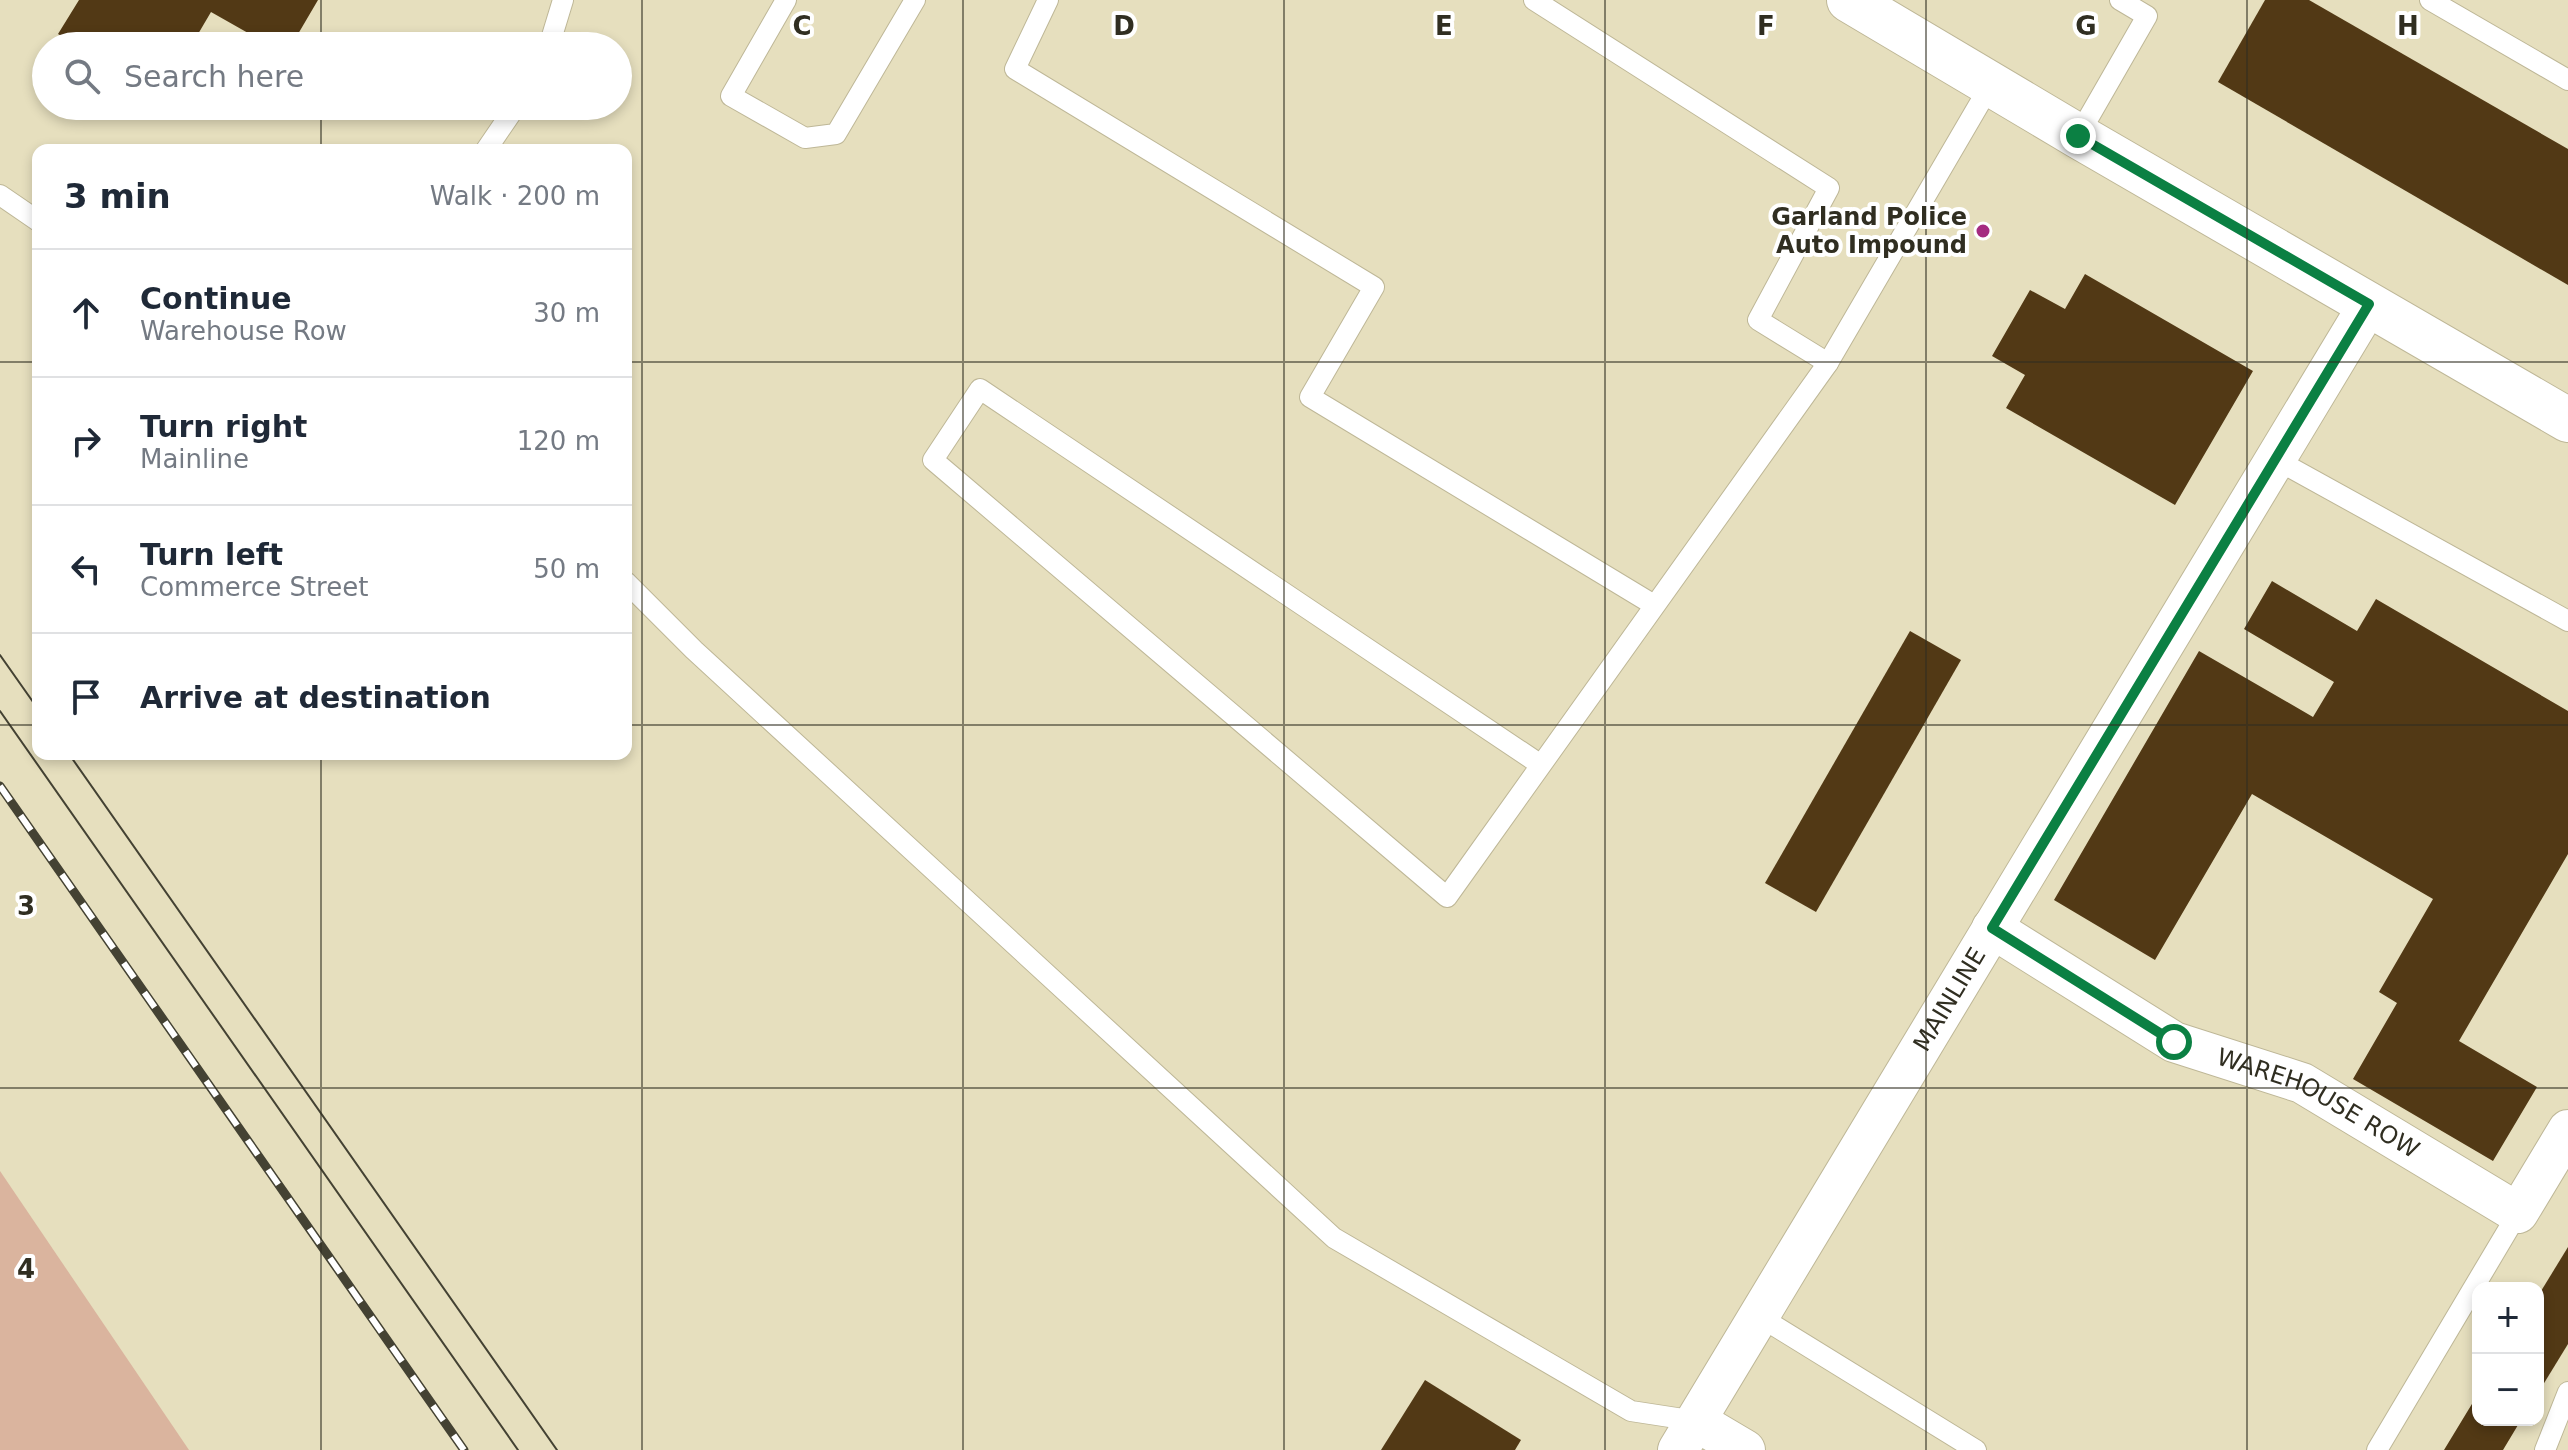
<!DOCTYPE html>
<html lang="en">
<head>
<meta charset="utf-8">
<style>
	body { margin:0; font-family:"DejaVu Sans",sans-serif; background:#f2f2f3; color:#1f2937 }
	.controls { position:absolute; right:24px; bottom:24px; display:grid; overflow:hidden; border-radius:16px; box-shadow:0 4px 12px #0003 }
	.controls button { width:72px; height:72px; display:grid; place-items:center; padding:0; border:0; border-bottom:2px solid #e0e1e3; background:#fff; color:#1f2937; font:40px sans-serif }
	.stop { position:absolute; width:24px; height:24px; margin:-18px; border:6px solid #0b8043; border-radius:50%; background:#fff }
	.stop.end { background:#0b8043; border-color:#fff; box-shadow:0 2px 8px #0008 }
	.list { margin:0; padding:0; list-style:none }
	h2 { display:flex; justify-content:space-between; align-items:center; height:104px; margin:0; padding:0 32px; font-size:34px }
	h2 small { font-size:26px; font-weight:400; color:#747a83 }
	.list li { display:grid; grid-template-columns:52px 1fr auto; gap:24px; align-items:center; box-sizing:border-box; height:128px; padding:0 32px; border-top:2px solid #e0e1e3 }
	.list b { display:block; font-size:30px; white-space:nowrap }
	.list p { margin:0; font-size:26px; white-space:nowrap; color:#747a83 }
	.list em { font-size:26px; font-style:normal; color:#747a83 }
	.icon { flex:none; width:44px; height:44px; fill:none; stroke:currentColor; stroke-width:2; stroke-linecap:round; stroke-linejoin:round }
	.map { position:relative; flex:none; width:2568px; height:1450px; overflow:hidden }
	.search { position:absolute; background:#fff; box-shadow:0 4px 12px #0003; left:32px; top:32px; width:600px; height:88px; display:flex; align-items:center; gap:20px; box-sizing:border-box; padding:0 28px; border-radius:44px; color:#747a83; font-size:30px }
	.panel { position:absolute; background:#fff; box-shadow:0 4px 12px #0003; left:32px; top:144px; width:600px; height:616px; border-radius:16px }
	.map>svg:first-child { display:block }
</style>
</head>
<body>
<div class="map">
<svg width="2568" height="1450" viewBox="0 0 2568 1450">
	<rect width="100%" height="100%" fill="#e6dfbe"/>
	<polygon fill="#dab49e" points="0,1171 189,1450 0,1450"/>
	<g fill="#523915">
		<polygon points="79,0 318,0 291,46 271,46 211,12 191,46 78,46 58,34"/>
		<polygon points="2265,0 2309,0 2568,149 2568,285 2218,82"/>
		<polygon points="2085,274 2253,371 2175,505 2006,408 2025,375 1992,356 2030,290 2065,309"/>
		<polygon points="2272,581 2357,631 2376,599 2568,711 2568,854 2459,1041 2537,1087 2493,1161 2353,1079 2397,1003 2379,992 2433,899 2252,794 2155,960 2054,900 2199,651 2313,717 2334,682 2244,629"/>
		<polygon points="1910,631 1961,660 1816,912 1765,883"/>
		<polygon points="2568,1247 2568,1344 2538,1393 2538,1296"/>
		<polygon points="1425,1380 1521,1440 1515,1450 1381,1450"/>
		<polygon points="2478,1394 2478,1420 2521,1420 2503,1450 2444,1450"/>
	</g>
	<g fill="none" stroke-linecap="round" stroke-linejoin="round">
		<defs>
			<g id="service">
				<polyline points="786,0 731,96 805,138 836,134 915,0"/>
				<polyline points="1048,0 1015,69 1374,287 1310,397 1654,605"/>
				<polyline points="1534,0 1829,188 1758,320 1828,363"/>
				<polyline points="2430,0 2568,80"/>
				<polyline points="549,46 563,0"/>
				<polyline points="2078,136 2147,16 2120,0"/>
				<polyline points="486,150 516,106"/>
				<polyline points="0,195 38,221"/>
				<polyline points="2275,459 2568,621"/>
				<polyline points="626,582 694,650 1334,1238 1631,1411 1696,1421"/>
				<polyline points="1541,765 980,389 933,460 1447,897 1828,363 1991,84"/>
				<polyline points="1757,1315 1976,1450"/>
				<polyline points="2377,1450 2518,1213"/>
				<polyline points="2545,1450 2568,1392"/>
			</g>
			<g id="minor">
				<path id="s1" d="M1992,928L2174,1042L2302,1083L2518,1213L2568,1130"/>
				<polyline points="1696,1421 1745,1450"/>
				<path id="s2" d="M1678,1450L2369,304"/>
			</g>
			<polyline id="tertiary" points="1849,0 2078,136 2568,420"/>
		</defs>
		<use href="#service" stroke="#beb797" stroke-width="22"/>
		<use href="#minor" stroke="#beb797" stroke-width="42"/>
		<use href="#tertiary" stroke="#beb797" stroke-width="46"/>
		<use href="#service" stroke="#fff" stroke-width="20"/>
		<use href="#minor" stroke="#fff" stroke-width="40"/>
		<use href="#tertiary" stroke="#fff" stroke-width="44"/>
		<g stroke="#444233" stroke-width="2">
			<polyline points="0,655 38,709"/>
			<polyline points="0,711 518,1450"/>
			<polyline points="69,754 557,1450"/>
		</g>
		<defs>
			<polyline id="rail" points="0,786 464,1450"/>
		</defs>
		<use href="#rail" stroke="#444233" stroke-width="9"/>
		<use href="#rail" stroke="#fff" stroke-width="6" stroke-dasharray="18" stroke-linecap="butt"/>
	</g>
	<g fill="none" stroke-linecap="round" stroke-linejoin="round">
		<polyline stroke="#0b8043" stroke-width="10" points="2078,136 2369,304 1992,928 2174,1042"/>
	</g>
	<path fill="none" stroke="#302e21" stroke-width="2" stroke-opacity="0.55" d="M321,0V46M642,0V1450M963,0V1450M1284,0V1450M1605,0V1450M1926,0V1450M2247,0V1450M321,106V150M0,362H38M626,362H2568M0,725H38M626,725H2568M321,754V1450M0,1088H2568"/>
	<circle fill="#a52b80" stroke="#fff" stroke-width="3" cx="1983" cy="231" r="8"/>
	<g text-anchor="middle" stroke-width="8" stroke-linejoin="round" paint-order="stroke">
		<g font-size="24" font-weight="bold" fill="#302e21" stroke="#fff" text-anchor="end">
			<text x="1967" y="225">Garland Police<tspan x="1967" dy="28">Auto Impound</tspan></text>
		</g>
		<g font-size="24" fill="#302e21" stroke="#fff">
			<text dy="8" stroke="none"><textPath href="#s2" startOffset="526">MAINLINE</textPath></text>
			<text dy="8" stroke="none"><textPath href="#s1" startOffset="372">WAREHOUSE ROW</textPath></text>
		</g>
	</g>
	<g font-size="26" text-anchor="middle" font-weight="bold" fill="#302e21" stroke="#fff" stroke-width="8" stroke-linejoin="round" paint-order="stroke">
		<text x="802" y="35">C</text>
		<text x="1124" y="35">D</text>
		<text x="1444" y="35">E</text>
		<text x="1766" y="35">F</text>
		<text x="2086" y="35">G</text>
		<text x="2408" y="35">H</text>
		<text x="26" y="915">3</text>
		<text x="26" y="1278">4</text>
	</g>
</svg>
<div class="controls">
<button>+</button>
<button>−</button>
</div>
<div class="stop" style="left:2174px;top:1042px"></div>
<div class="stop end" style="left:2078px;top:136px"></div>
<div class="search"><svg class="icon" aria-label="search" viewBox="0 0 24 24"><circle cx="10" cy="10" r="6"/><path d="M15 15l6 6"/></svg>Search here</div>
<section class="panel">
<h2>3 min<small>Walk · 200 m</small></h2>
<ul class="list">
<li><svg class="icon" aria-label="ahead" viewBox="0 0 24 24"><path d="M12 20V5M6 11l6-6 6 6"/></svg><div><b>Continue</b><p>Warehouse Row</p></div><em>30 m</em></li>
<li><svg class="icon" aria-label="right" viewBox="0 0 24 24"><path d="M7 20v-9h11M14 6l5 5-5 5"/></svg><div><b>Turn right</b><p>Mainline</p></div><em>120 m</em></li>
<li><svg class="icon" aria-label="left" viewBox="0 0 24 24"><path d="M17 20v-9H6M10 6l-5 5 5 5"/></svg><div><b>Turn left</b><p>Commerce Street</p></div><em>50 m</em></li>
<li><svg class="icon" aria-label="arrive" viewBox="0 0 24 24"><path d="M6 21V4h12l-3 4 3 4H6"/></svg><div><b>Arrive at destination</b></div></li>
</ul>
</section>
</div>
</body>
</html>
